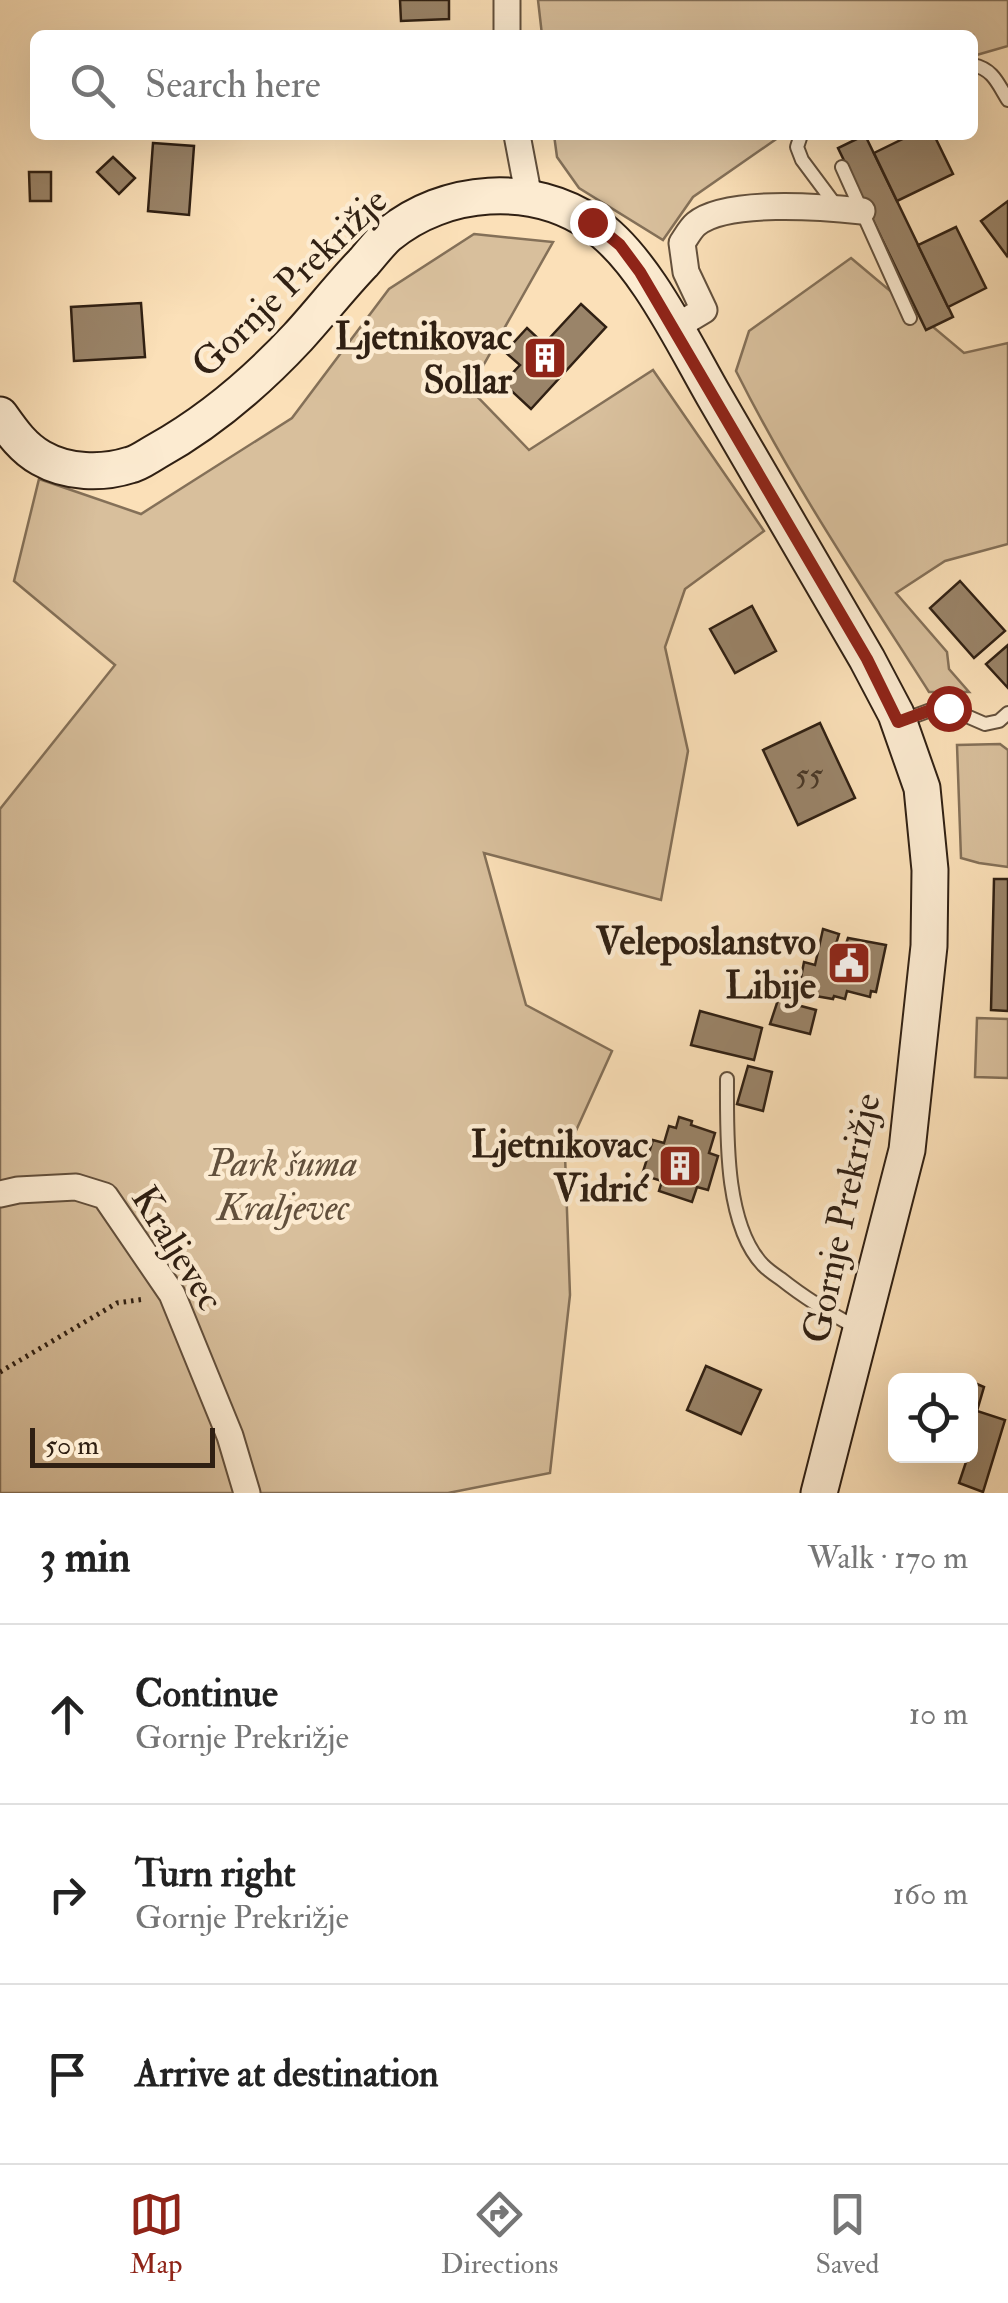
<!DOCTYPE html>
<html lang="en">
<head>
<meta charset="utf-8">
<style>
	body { margin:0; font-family:"IM FELL Double Pica",serif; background:#f6f6f6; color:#222 }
	.controls { position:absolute; right:30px; bottom:30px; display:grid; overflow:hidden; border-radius:15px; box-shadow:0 10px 40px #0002 }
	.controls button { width:90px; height:90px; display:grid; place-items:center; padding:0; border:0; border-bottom:2px solid #e0e0e0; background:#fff; color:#222; font:50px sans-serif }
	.scale { position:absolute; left:30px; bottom:25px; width:185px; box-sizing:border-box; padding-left:10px; border:5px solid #302013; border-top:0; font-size:28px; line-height:35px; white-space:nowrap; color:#302013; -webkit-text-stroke:8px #fcebd1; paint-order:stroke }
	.stop { position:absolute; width:30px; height:30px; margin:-22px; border:8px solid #8f2418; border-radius:50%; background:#fff }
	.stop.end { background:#8f2418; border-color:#fff; box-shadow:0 2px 10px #0008 }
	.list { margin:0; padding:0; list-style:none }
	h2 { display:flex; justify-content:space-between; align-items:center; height:130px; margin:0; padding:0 40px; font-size:42px }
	h2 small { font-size:32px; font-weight:400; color:#767676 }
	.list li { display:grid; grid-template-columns:65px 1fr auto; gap:30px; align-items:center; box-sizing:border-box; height:180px; padding:0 40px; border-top:2px solid #e0e0e0 }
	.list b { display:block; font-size:38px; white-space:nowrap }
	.list p { margin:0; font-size:32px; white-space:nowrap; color:#767676 }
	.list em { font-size:32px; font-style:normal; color:#767676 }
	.icon { flex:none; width:55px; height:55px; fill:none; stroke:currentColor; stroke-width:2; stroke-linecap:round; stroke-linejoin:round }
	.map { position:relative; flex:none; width:1008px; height:1493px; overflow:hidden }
	.search { position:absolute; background:#fff; box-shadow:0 10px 40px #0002; left:30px; right:30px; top:30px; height:110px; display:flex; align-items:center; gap:25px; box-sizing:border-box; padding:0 35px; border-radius:15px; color:#767676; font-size:38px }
	.sheet { height:670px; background:#fff }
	nav { display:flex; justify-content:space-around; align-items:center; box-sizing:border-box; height:140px; border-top:2px solid #e0e0e0; background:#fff; font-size:28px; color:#767676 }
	nav a { display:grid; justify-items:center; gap:5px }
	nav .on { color:#8f2418 }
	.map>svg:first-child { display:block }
</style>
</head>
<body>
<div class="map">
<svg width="1008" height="1493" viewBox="0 0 1008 1493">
	<rect width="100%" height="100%" fill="#fbe0b8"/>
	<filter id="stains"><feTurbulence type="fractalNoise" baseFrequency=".002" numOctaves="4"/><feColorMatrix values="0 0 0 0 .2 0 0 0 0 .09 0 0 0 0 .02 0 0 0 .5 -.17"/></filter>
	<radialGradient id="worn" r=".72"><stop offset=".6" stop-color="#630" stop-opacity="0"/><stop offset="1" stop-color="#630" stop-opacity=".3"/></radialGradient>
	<g fill="#d8bf9c" stroke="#847058" stroke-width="2.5">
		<polygon points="538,0 1008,0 1008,46 973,56 973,35 542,35"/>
		<polygon points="554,135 782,135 693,197 663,240 579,188 557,157"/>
		<polygon points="474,234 553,242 470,389 529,450 653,370 764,531 685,589 665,647 688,751 661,900 484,853 526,1005 612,1051 565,1155 570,1295 550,1473 448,1493 0,1493 0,809 115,665 14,581 39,479 141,514 292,418 389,289"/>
		<path d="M851,258L964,353L1008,343V544L945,561L896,593L947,652L949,669L969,692H929C862,587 792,483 736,371L749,331Z"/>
		<polygon points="1000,744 1008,750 1008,867 979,863 961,858 957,745"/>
		<polygon points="977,1018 1008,1019 1008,1078 975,1077"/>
	</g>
	<g fill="#9a8469" stroke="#302013" stroke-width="2.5">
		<polygon points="400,0 449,0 449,19 401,21"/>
		<polygon points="865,135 953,317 926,330 838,148"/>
		<polygon points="911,135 934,135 953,174 897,201 874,153"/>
		<polygon points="153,143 194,146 189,215 148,211"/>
		<polygon points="113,157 135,178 119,194 97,172"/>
		<polygon points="29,172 51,172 51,201 30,201"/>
		<polygon points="1008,201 1008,254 1007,256 981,221"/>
		<polygon points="956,227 986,288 948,307 918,245"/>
		<polygon points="141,303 145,357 74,361 71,307"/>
		<polygon points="581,304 606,327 531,409 503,383 520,365 505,352 527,328 544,344"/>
		<polygon points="960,581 1005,631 974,658 930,608"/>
		<polygon points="752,606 776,651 735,673 710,629"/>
		<polygon points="1008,645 1008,688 986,664"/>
		<polygon points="820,723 855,798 798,825 763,750"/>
		<polygon points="994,879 1008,879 1008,1011 991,1010"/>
		<polygon points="823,929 839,934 836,944 845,947 848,938 886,945 876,992 871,991 870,997 847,991 845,999 834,996 833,999 798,993 804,962 815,965"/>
		<polygon points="778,1000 816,1010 810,1034 770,1024"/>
		<polygon points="700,1011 762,1028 754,1060 691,1045"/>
		<polygon points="748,1066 772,1072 763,1111 737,1104"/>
		<polygon points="679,1117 692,1121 691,1125 715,1133 709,1153 718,1156 708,1190 697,1187 692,1202 659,1191 662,1181 642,1175 653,1140 664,1143 669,1126 676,1128"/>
		<polygon points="706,1366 761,1390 741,1434 687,1410"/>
		<polygon points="970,1381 984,1387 977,1411 1005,1420 983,1492 959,1483 968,1456 970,1456 972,1443"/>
	</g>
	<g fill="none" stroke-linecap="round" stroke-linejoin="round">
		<defs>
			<g id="lane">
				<path d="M973,65C993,69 998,84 1008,100"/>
				<polyline points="801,135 797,147 802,160 837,207"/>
				<polyline points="842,167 910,318"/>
				<polyline points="901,721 928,711 948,708 985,724 999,721 1008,713"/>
				<path d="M727,1079C727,1133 724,1224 763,1265C768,1270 775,1275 781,1279C806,1299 831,1314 859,1329"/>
			</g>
			<g id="street">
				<polyline points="507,35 507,0"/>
				<polyline points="517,135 529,198"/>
				<path d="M674,328L704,310L686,272L682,243C686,237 691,228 696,224C726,199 823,207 862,211"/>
				<polyline points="0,1194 18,1190 76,1187 105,1196 172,1294 230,1436 247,1493"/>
			</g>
			<path id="secondary" d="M0,415C12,432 23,448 41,458C67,473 102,474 130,465C139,463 148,456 157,451C209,422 257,381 298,337C320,313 340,287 363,263C371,254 379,243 388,235C445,188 532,182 593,224C643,257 684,344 714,396C765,484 816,571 867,659L896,714L922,788L930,870L929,946L907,1150L819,1493"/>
		</defs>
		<use href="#lane" stroke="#63503c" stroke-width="16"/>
		<use href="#street" stroke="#63503c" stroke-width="29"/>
		<use href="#secondary" stroke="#302013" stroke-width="39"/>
		<polyline stroke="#302013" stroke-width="5" stroke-dasharray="2.5 5" stroke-linecap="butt" points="0,1372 117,1303 145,1299"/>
		<use href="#lane" stroke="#fcebd1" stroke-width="12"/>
		<use href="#street" stroke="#fcebd1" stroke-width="25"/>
		<use href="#secondary" stroke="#fcebd1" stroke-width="35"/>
	</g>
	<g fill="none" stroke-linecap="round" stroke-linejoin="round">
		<polyline stroke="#8f2418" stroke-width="12" points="592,222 620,245 640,272 867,659 898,722 928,711 948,708"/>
	</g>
	<defs>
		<symbol id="building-square" viewBox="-11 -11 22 22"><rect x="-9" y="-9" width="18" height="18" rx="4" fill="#8f2418" stroke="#fcebd1"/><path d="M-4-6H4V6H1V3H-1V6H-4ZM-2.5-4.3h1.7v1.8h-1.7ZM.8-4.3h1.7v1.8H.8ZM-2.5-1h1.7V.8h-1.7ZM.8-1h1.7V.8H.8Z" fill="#fff"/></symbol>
		<symbol id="civic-square" viewBox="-11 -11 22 22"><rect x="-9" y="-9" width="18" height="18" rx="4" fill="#8f2418" stroke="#fcebd1"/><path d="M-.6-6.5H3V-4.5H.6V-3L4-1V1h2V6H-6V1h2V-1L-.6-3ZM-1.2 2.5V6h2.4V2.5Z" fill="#fff"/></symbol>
	</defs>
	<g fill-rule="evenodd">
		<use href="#building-square" x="520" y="333" width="50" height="50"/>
		<use href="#civic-square" x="824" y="938" width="50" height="50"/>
		<use href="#building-square" x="655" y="1141" width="50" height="50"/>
	</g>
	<g text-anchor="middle" stroke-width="9" stroke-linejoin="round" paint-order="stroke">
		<g font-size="32" fill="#4a3928">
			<text x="809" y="785">55</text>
		</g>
		<g font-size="38" fill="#302013" stroke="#fcebd1">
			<text transform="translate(289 282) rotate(-44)" y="13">Gornje Prekrižje</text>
			<text transform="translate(841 1218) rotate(-78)" y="13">Gornje Prekrižje</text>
			<text transform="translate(178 1248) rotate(58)" y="13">Kraljevec</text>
		</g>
		<g font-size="38" font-weight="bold" fill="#302013" stroke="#fcebd1" text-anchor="end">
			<text x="512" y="349">Ljetnikovac<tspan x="512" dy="44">Sollar</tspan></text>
			<text x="816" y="954">Veleposlanstvo<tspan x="816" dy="44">Libije</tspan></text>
			<text x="648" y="1157">Ljetnikovac<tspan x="648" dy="44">Vidrić</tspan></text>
		</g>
		<g font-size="38" font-style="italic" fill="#62503c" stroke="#fcebd1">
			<text x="283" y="1176">Park šuma<tspan x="283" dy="44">Kraljevec</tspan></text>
		</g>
	</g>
	<rect width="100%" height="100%" filter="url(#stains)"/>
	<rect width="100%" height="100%" fill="url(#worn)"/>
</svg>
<div class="controls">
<button><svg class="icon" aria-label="locate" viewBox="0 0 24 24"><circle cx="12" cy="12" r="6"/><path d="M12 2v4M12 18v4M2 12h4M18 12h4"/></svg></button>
</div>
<div class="scale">50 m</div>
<div class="stop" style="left:948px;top:708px"></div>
<div class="stop end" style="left:592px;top:222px"></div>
<div class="search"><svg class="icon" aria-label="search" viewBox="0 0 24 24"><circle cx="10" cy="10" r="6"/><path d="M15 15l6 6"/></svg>Search here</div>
</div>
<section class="sheet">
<h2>3 min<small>Walk · 170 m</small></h2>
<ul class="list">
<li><svg class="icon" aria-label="ahead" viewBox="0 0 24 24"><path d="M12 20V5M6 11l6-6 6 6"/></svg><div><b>Continue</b><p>Gornje Prekrižje</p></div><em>10 m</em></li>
<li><svg class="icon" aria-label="right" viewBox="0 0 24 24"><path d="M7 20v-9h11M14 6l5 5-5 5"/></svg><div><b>Turn right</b><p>Gornje Prekrižje</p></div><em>160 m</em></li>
<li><svg class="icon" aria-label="arrive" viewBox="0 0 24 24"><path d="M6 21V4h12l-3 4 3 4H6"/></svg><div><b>Arrive at destination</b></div></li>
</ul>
</section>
<nav>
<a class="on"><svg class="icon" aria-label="map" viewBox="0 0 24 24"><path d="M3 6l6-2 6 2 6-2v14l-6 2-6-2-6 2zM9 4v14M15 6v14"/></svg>Map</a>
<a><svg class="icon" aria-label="directions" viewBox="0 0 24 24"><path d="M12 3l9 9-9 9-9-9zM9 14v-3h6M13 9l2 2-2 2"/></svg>Directions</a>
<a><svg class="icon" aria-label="saved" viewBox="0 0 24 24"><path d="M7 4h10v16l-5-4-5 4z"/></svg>Saved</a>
</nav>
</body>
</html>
